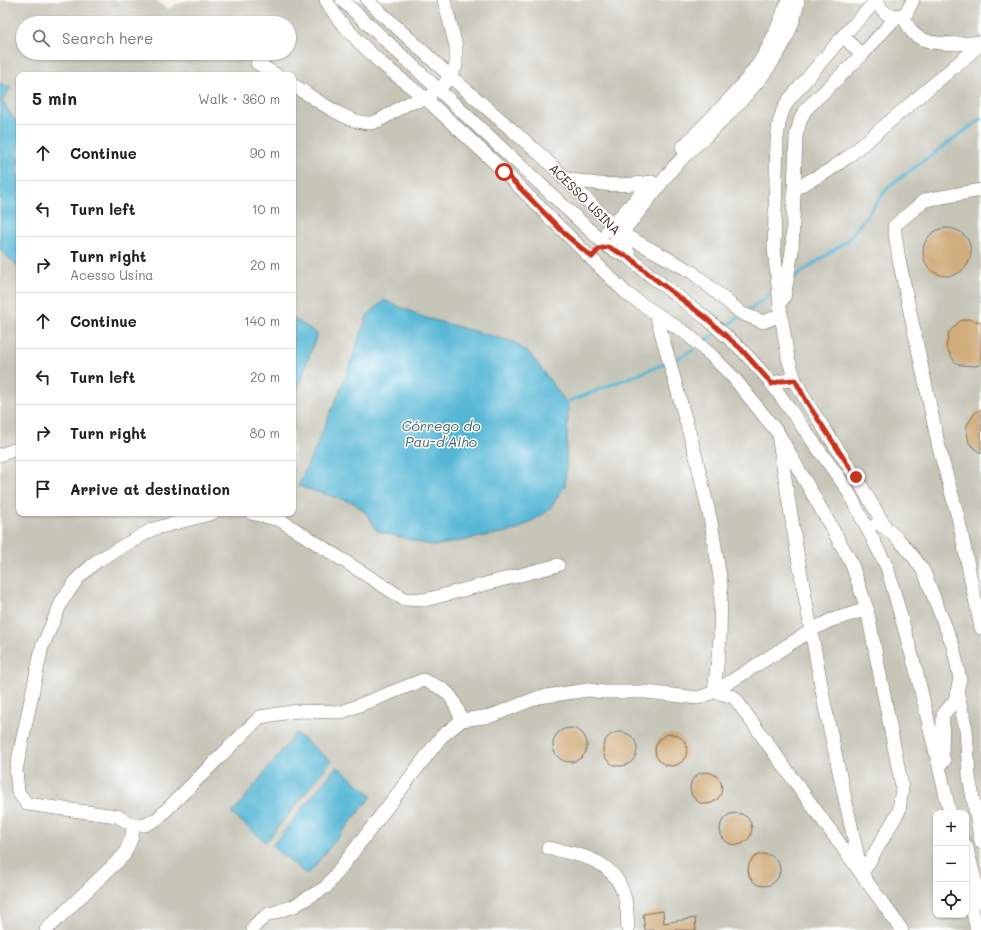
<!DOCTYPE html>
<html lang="en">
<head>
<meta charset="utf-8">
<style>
	body { margin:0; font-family:Mali,sans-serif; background:#f2f2f2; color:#202124 }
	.controls { position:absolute; right:12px; bottom:12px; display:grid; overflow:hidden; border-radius:8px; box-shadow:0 1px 3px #0004 }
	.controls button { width:36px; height:36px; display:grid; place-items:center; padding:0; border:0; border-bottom:1px solid #e0e0e0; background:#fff; color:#202124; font:20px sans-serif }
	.stop { position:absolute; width:12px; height:12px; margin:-9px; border:3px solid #c8321e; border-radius:50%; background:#fff }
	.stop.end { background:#c8321e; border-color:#fff; box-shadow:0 1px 4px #0008 }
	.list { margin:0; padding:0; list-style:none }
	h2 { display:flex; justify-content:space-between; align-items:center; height:52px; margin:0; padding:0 16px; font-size:17px }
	h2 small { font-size:13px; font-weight:400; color:#757577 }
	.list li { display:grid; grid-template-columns:26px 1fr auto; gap:12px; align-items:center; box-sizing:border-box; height:56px; padding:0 16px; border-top:1px solid #e0e0e0 }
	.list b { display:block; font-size:15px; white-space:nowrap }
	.list p { margin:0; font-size:13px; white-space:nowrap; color:#757577 }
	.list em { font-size:13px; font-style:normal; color:#757577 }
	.icon { flex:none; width:22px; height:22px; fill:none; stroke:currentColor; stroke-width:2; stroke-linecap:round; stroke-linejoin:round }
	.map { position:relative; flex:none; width:981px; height:930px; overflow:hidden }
	.search { position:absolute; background:#fff; box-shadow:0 1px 3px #0004; left:16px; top:16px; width:280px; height:44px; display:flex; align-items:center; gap:10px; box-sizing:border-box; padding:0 14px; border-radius:22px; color:#757577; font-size:15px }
	.panel { position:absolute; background:#fff; box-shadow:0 1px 3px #0004; left:16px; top:72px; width:280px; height:444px; border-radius:8px }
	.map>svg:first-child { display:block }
</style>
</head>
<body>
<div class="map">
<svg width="981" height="930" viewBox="0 0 981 930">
	<rect width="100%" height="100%" fill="#fff"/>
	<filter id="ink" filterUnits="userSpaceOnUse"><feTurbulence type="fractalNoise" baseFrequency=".025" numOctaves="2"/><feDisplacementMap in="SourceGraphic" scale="8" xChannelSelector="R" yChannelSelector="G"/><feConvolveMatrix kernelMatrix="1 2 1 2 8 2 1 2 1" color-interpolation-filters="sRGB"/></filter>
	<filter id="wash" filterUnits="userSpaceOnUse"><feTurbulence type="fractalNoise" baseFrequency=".012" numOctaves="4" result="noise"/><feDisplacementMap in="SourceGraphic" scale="16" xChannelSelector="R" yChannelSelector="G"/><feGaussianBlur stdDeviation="0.9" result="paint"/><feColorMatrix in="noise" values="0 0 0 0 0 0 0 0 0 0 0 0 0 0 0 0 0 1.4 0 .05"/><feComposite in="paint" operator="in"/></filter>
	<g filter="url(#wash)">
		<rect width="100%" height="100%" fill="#f9f0e1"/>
		<path fill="#c5c5b8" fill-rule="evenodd" d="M0,0H156L167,9L187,0H981V930H0ZM23,23H289V53H23ZM19,75H293V513H19ZM936,813H966V915H936Z"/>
		<g fill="#57b7d5" stroke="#49707a">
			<polygon points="0,83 11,87 2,101 19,126 19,267 0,250"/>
			<polygon points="384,300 426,318 514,342 531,355 568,405 567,444 565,486 548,511 517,530 434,546 377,531 367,514 354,503 298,486 315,449 346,376 367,316"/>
			<polygon points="293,318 317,334 297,391 293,388"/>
			<polygon points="296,733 331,761 266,842 232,814"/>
			<polygon points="337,766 372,796 307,875 272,846"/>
		</g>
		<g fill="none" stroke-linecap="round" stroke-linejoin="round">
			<g stroke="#57b7d5" stroke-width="3">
				<polyline points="792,279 848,240 889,186 981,119"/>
				<polyline points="746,312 774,292"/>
				<polyline points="723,328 740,316"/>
				<polyline points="706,341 717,332"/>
				<polyline points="672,361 693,350"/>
				<polyline points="562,404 667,363"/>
			</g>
		</g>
		<g id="blocks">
			<g fill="#d1ad7d">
				<circle cx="947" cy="252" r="24"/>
				<polygon points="968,319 981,322 981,364 976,366 960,365 954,361 946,347 949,332 960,321"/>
				<polygon points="981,409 981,454 969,443 966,427 974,414"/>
				<circle cx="570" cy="745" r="17"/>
				<circle cx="620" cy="749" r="17"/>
				<circle cx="671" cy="750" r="16"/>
				<circle cx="706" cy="788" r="16"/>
				<circle cx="736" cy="829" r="16"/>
				<circle cx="764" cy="870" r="16"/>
				<polygon points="663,911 664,923 695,918 696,930 645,930 643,914"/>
			</g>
		</g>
	</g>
	<g filter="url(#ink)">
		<use href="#blocks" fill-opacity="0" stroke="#7e6f62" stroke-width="1"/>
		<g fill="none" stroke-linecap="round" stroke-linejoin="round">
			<defs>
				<g id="minor">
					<polyline points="326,0 338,19 360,43 381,63 426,99 492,160 627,294 687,334 712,356 733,377 778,433 851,562 867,609 902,787 899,811 862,874"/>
					<polyline points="342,0 608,247 630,258 651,276 706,318 741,349 769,380 847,489 887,567 916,670 950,813"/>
					<polyline points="367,0 451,77 541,155 621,233 630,258"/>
					<polyline points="444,0 456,46 456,66 445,83"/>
					<polyline points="877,0 843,36 788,101 783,110 779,123 777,140 774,248 781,315 788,358 795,380 808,404 856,477 885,526"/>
					<path d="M878,0C881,15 894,20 907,12L913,0"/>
					<path d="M902,15C906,21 909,29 914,34C928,47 963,44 981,42"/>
					<polyline points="843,36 862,55"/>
					<polyline points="257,63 277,75"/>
					<path d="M293,85C312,96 353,129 375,122C386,118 395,110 405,105C413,100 423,102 430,96"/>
					<path d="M682,148C708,120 739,93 760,61C773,42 780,21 788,0"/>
					<path d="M563,178C597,185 617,187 652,182L654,184"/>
					<polyline points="794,189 828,171 849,156 981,44"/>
					<polyline points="981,190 925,200 894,226 899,260 939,448 958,517 981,628"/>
					<polyline points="607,231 649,185"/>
					<polyline points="621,233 692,272 741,313 763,322 781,315"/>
					<path d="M616,238C637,217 654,191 673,168C688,151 706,137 722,121C755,87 791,48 798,0"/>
					<polyline points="784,298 792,251 796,136 801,118 806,109 862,55 897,16"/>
					<polyline points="656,314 696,457 711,522 721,584 720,639 714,692"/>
					<polyline points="772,384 781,381 795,380"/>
					<polyline points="779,441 797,552 825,707 860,867"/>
					<polyline points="0,455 19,448"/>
					<path d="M213,513L153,529L97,561L78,578L62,601L42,647L16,770L18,792L27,804L117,816L133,825H145L157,819L260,717L297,711L342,712L423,680C451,691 450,693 462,720"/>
					<polyline points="251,513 280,520 404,599 425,600 558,565"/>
					<path d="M877,523C894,531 914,556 924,572L953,646L960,679L955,700L943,715L942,754L944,761"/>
					<polyline points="957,691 966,729 969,776 981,842"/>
					<polyline points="714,692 812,630 829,621 867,609"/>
					<polyline points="966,845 981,902"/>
					<path d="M548,848C582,855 616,860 625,899C628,909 627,920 628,930"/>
					<polyline points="966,882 977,930"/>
					<polyline points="46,930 124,855 132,837 133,825"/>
					<polyline points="253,930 255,925 267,915 294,906 326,887 441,737 462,720 491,716 539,697 588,690 603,692 646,692 698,698 714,692 734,697 902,930"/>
				</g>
			</defs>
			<use href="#minor" stroke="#7e6f62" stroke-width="14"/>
			<use href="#minor" stroke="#fff" stroke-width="13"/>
		</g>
	</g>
	<g fill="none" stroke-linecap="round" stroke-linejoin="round" filter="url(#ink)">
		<polyline stroke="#c8321e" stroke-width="5" points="504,172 567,236 592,257 599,249 608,247 630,258 651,276 706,318 741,349 772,384 781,381 795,380 808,404 856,477"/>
	</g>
	<g text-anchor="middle" stroke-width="3" stroke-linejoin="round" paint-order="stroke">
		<g font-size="13" fill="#3b2a1e" stroke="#fff">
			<text transform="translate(585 199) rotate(45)" y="5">ACESSO USINA</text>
		</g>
		<g font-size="14" font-style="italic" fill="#466267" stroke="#fff">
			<text x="441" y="431">Córrego do<tspan x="441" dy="16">Pau-d'Alho</tspan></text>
		</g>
	</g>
</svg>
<div class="controls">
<button>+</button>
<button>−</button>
<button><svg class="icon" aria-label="locate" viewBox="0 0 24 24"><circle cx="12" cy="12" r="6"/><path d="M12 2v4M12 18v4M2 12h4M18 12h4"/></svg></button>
</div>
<div class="stop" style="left:504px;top:172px"></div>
<div class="stop end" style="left:856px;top:477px"></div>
<div class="search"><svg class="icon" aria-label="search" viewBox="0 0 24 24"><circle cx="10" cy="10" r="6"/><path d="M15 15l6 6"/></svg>Search here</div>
<section class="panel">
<h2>5 min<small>Walk · 360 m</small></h2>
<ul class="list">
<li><svg class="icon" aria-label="ahead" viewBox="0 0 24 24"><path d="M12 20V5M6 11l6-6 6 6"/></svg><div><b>Continue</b></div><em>90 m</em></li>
<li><svg class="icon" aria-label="left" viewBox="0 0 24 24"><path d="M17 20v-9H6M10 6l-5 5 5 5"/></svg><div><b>Turn left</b></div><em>10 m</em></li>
<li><svg class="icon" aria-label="right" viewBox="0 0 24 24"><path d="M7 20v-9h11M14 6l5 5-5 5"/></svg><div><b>Turn right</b><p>Acesso Usina</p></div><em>20 m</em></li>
<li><svg class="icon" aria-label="ahead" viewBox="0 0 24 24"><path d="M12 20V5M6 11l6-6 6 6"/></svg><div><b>Continue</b></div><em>140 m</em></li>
<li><svg class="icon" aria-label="left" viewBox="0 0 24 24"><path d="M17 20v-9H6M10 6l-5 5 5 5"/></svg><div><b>Turn left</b></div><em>20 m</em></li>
<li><svg class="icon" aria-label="right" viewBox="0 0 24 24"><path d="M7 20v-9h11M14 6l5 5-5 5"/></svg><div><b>Turn right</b></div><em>80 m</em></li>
<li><svg class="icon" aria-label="arrive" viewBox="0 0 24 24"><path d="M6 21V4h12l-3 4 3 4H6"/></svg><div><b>Arrive at destination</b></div></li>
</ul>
</section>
</div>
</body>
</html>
